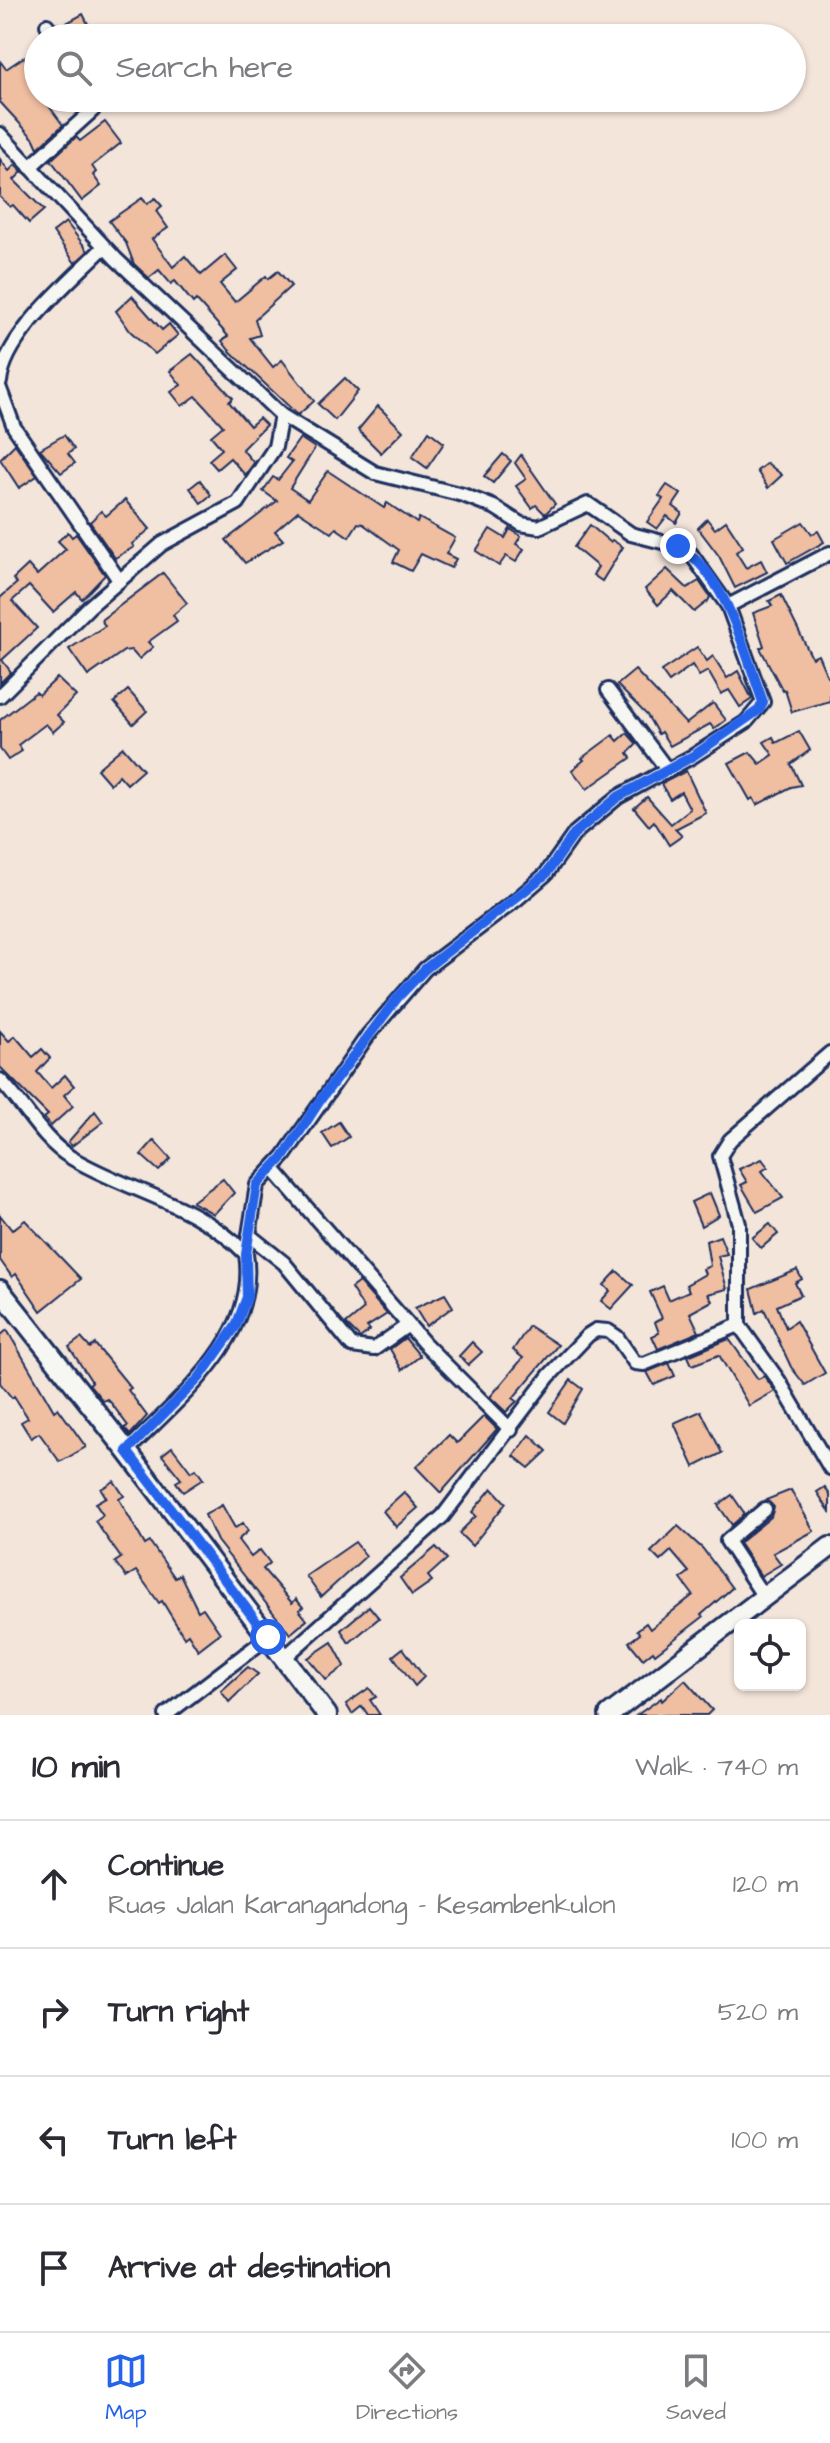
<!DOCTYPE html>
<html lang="en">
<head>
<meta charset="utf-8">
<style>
	body { margin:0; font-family:"Architects Daughter",sans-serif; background:#f2f2f3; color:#2b2b33 }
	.controls { position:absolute; right:24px; bottom:24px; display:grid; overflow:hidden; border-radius:12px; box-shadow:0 2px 6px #0004 }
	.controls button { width:72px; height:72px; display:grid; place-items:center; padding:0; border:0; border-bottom:2px solid #e1e1e2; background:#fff; color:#2b2b33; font:40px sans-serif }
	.stop { position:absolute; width:24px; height:24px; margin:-18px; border:6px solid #2563eb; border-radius:50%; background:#fff }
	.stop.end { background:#2563eb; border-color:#fff; box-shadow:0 2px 8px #0008 }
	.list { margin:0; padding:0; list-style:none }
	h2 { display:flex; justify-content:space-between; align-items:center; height:104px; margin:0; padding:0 32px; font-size:34px }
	h2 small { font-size:26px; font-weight:400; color:#7c7c81 }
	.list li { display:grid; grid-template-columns:52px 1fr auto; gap:24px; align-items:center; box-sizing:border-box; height:128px; padding:0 32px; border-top:2px solid #e1e1e2 }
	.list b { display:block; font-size:30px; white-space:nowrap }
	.list p { margin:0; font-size:26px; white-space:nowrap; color:#7c7c81 }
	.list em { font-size:26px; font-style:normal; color:#7c7c81 }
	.icon { flex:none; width:44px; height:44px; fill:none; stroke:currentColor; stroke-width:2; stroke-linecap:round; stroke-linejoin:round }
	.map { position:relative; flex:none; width:830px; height:1715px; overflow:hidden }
	.search { position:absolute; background:#fff; box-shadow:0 2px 6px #0004; left:24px; right:24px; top:24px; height:88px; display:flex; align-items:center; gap:20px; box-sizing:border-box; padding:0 28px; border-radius:44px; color:#7c7c81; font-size:30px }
	.sheet { height:616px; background:#fff }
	nav { display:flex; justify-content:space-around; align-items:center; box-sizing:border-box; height:112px; border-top:2px solid #e1e1e2; background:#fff; font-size:22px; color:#7c7c81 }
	nav a { display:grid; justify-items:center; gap:4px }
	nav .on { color:#2563eb }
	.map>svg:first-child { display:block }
</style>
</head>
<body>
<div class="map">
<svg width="830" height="1715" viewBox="0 0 830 1715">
	<rect width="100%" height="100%" fill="#f4e5da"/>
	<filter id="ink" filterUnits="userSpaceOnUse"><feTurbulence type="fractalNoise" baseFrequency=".0125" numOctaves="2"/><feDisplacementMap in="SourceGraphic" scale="16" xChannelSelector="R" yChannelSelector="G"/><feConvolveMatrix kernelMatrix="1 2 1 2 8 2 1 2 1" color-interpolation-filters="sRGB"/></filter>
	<g filter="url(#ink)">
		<g fill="#f0bea1" stroke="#1b2f5e" stroke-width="2">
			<polygon points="83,14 91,30 68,38 61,26"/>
			<polygon points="24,57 32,66 38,61 38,98 43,98 63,125 38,148 34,139 0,102 0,61 6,69"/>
			<polygon points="105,122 121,143 92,166 96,172 93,175 101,186 82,201 51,160 76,137 80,141"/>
			<polygon points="0,159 9,171 15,165 22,172 14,180 44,210 29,223 13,205 10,207 0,197"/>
			<polygon points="142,198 147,204 155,198 162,206 156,211 168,228 152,239 173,267 185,256 201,275 225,255 237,270 220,284 235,302 266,276 268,279 278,271 291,286 255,319 260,335 250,338 273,367 282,360 314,401 298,415 229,350 222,341 228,336 196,300 193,303 175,281 171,284 159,270 149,278 134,264 126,243 109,221"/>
			<polygon points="66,222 88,251 75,263 53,232"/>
			<polygon points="132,296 162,330 169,324 178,335 155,354 130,331 116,311"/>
			<polygon points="192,354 233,398 229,402 250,426 259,418 266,425 242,449 254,463 245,475 230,458 217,469 209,460 222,449 211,436 223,426 196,396 182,406 171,392 181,385 170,371"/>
			<polygon points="345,378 358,391 335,420 318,404"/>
			<polygon points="378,406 403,431 381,453 358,430"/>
			<polygon points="429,431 444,443 427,468 412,457"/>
			<polygon points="64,435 74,449 68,454 75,463 61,473 40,449"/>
			<polygon points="300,438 315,448 290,488 308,500 328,471 384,508 387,503 417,523 419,518 455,538 446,554 456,559 451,568 421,554 411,571 393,562 399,550 363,524 358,523 349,537 336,528 332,533 298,511 275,531 283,540 245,563 226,540 277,501 263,491 273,477 278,480 292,462 286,458"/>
			<polygon points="15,444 37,476 19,488 0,459"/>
			<polygon points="503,454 511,461 493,483 484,476"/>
			<polygon points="521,455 555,504 545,514 536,505 532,508 516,486 526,479 515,463"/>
			<polygon points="767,463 782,475 768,488 757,471"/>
			<polygon points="200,480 211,495 201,503 190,488"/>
			<polygon points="667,485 681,494 673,506 682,513 676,523 667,516 657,529 647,522 663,499 659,496"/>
			<polygon points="125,500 150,529 132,544 134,547 115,558 90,522 101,511 106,516"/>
			<polygon points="707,519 715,529 726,521 743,547 736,552 746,568 761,560 767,572 735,588 719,556 698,528"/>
			<polygon points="803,522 812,534 818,531 824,542 787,563 774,539"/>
			<polygon points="590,525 610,542 612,540 623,547 602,581 593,575 598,567 574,547"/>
			<polygon points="490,529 505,538 510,529 521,536 516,544 524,549 516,562 506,556 499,566 476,551"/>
			<polygon points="68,532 72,537 76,534 105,575 82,599 76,592 53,612 29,586 12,601 37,628 2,660 11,672 0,683 0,598 17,583 13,579 28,565 37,575 66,549 58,541"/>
			<polygon points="667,569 687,588 699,581 710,597 708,601 694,612 673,591 658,605 645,589"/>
			<polygon points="163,573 187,603 173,615 177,621 148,642 153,647 139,659 131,650 124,651 88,676 69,649 105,626 101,620"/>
			<polygon points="781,595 812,658 818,655 827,676 830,675 830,701 792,712 785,690 783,691 760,648 764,646 753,613 772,606 769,601"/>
			<polygon points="697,647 707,661 713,656 727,678 738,671 752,699 740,707 729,690 721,694 708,671 699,676 692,665 669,682 661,671"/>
			<polygon points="635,670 686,724 713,703 726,720 714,729 710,724 670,746 661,732 658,734 647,715 617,685"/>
			<polygon points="57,678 76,696 57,715 64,722 53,732 46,724 18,745 22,751 8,760 0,749 0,720 36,692 39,695"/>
			<polygon points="128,690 147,711 133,724 114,702"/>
			<polygon points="799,731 810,750 791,764 801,785 791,787 757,805 753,798 750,800 729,763 750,752 760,764 773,755 764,742 773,737 776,743"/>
			<polygon points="627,733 637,744 628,753 631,758 587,789 572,770 584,760 582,758 613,735 618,741"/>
			<polygon points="123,747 143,770 127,784 119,775 110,784 97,769"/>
			<polygon points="686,771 706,813 675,829 682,836 669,845 654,821 649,826 634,808 647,797 671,824 690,809 681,792 670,799 661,784"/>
			<polygon points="0,1031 9,1041 15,1036 33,1057 42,1049 50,1058 37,1072 51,1088 65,1075 74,1086 64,1095 73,1106 51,1126 44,1118 48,1115 0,1067"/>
			<polygon points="95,1111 103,1122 72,1146 68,1142"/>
			<polygon points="339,1122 349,1137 332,1148 322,1133"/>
			<polygon points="154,1140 171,1159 159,1171 141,1155"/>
			<polygon points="762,1159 768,1167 762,1171 783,1198 757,1212 741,1185 747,1182 739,1169"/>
			<polygon points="223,1179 234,1193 214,1214 192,1202"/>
			<polygon points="710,1193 719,1215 701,1226 691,1202"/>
			<polygon points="0,1215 12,1230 25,1220 81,1279 41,1311 16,1274 12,1277 0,1260"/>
			<polygon points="770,1224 778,1234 761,1248 752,1238"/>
			<polygon points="720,1236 727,1254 718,1256 727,1289 708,1294 712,1301 690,1313 699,1332 658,1349 652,1336 659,1333 655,1322 662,1318 650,1292 663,1286 669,1300 689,1291 686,1285 705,1274 703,1269 710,1266 706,1241"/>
			<polygon points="797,1270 802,1279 795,1283 801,1295 777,1306 786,1328 796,1321 825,1373 805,1385 791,1367 764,1309 757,1313 751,1289"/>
			<polygon points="617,1271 633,1285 611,1309 601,1301 610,1291 604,1285"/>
			<polygon points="359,1282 387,1314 367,1327 370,1330 360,1338 346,1324 364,1309 351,1288"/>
			<polygon points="445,1294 453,1307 426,1326 415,1308"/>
			<polygon points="529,1326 558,1345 513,1398 517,1401 506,1412 490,1397 523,1358 513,1350"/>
			<polygon points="7,1330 54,1411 58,1408 86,1447 60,1462 39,1433 31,1438 21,1422 28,1418 14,1396 12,1398 0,1383 0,1336"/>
			<polygon points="81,1338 90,1348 95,1344 131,1388 128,1390 147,1416 130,1435 124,1428 128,1426 111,1403 107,1399 103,1401 89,1384 92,1382 69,1347"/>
			<polygon points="405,1338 420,1356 402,1370 390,1349"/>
			<polygon points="729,1339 758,1379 764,1376 775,1391 749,1406 719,1355 692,1365 688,1356"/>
			<polygon points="472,1342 482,1352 468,1365 459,1356"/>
			<polygon points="669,1363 675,1376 654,1385 647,1372"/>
			<polygon points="571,1380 583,1389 563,1423 549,1412"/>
			<polygon points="701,1411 722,1453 694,1467 674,1423"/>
			<polygon points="484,1416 497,1429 441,1493 416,1467 449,1435 457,1443"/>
			<polygon points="530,1435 547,1451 529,1468 514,1456"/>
			<polygon points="172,1447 191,1472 196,1469 203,1479 183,1492 176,1482 181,1479 162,1455"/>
			<polygon points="114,1481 124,1496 119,1499 145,1545 150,1542 175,1578 180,1574 198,1611 203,1608 220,1633 198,1650 188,1634 184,1637 162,1601 159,1603 136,1571 126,1577 115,1562 121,1558 95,1521 103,1515 95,1503 106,1497 101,1489"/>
			<polygon points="825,1487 830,1495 830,1512 817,1492"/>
			<polygon points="492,1488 506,1503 472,1546 459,1533 476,1516 472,1512"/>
			<polygon points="791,1490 814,1531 773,1553 781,1564 761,1576 739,1543 771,1517 774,1507 766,1500"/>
			<polygon points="404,1492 418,1508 396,1527 383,1511"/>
			<polygon points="732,1495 745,1514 732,1525 718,1505"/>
			<polygon points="222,1505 235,1528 243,1523 248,1531 238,1540 251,1557 260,1550 270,1563 263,1569 292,1603 296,1599 303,1607 299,1610 307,1620 290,1634 217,1541 205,1515"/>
			<polygon points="678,1526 703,1549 732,1588 701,1615 703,1617 655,1654 653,1651 643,1659 629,1642 640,1634 637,1630 646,1623 650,1629 693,1595 681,1579 689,1572 671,1551 660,1561 651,1552"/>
			<polygon points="355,1542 366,1556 321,1597 306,1576"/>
			<polygon points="436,1547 447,1559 428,1576 432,1581 412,1595 400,1578"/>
			<polygon points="369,1606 379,1618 349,1643 341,1630"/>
			<polygon points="332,1642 345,1666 326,1680 308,1658"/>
			<polygon points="403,1648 424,1677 415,1686 393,1656"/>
			<polygon points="248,1667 258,1674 229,1702 221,1691"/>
			<polygon points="685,1680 712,1710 707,1715 637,1715 661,1698 662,1701"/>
			<polygon points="369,1688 376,1697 370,1700 380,1715 368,1715 362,1706 352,1714 346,1704"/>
		</g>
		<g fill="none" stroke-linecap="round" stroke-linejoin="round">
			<defs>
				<g id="street">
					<polyline points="47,25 56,38"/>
					<polyline points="0,134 116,259 281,415 275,447 238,503 162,544 89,607 0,696"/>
					<polyline points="30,167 93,110 95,98"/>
					<path d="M0,382C4,335 72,280 104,247"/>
					<polyline points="0,389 14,427 119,580"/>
					<polyline points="728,606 830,553"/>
					<polyline points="608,690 668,771"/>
					<polyline points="830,1053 730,1140 720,1156 739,1224 739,1325 779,1381 830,1468"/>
					<path d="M0,1080C25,1105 40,1138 70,1157C128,1192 198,1203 246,1254C259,1337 180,1397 127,1451"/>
					<polyline points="273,1169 424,1343 511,1430"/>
					<polyline points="249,1235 284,1263 352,1346 374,1349 408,1325"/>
					<polyline points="246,1254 257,1185 284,1156 368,1035 425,969 517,899 546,874 575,833 618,797 693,756 746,722 763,702 728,606 691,554 678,546 631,534 588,504 539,527 521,524 494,507 463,495 375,473 281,415"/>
					<polyline points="764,1597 727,1541 765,1509"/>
					<polyline points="284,1658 443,1516 549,1376 588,1335 596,1330 608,1331 617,1337 635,1363 644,1364 739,1325"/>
					<polyline points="166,1715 268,1637"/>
				</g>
				<g id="secondary">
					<polyline points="0,1290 127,1451 327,1715"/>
					<polyline points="609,1715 830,1547"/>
				</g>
			</defs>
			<use href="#street" stroke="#1b2f5e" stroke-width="18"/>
			<use href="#secondary" stroke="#1b2f5e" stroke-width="24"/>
			<use href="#street" stroke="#f6f6f2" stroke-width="12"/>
			<use href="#secondary" stroke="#f6f6f2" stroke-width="18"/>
		</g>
	</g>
	<g fill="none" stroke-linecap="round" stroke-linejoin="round" filter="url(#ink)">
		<path stroke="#2563eb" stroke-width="10" d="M268,1637L127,1451L199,1378L236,1326L247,1297L246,1254L257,1185L284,1156L321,1099L398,997L425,969L546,874L575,833L618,797L693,756L759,710L763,702C745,653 726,573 678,546"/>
	</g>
</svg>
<div class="controls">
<button><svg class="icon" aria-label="locate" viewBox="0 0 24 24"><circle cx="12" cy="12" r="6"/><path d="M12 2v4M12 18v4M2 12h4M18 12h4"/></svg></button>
</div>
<div class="stop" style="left:268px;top:1637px"></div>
<div class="stop end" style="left:678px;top:546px"></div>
<div class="search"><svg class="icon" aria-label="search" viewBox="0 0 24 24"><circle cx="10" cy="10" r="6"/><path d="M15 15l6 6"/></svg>Search here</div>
</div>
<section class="sheet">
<h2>10 min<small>Walk · 740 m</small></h2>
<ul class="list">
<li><svg class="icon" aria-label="ahead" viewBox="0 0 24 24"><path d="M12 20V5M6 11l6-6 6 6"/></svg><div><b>Continue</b><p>Ruas Jalan Karangandong - Kesambenkulon</p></div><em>120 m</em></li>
<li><svg class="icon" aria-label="right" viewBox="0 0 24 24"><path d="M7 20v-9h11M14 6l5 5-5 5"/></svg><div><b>Turn right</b></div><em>520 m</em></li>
<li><svg class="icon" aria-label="left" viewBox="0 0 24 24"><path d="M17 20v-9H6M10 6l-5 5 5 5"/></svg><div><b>Turn left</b></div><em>100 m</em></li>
<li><svg class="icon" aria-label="arrive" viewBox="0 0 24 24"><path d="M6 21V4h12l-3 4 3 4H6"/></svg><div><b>Arrive at destination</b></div></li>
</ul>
</section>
<nav>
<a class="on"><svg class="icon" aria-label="map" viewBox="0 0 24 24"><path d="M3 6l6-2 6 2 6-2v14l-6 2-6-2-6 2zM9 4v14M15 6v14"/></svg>Map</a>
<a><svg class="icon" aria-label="directions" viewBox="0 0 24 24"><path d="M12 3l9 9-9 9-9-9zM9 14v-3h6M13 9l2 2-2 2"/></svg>Directions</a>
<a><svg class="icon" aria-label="saved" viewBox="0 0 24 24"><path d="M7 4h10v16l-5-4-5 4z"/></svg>Saved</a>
</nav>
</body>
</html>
